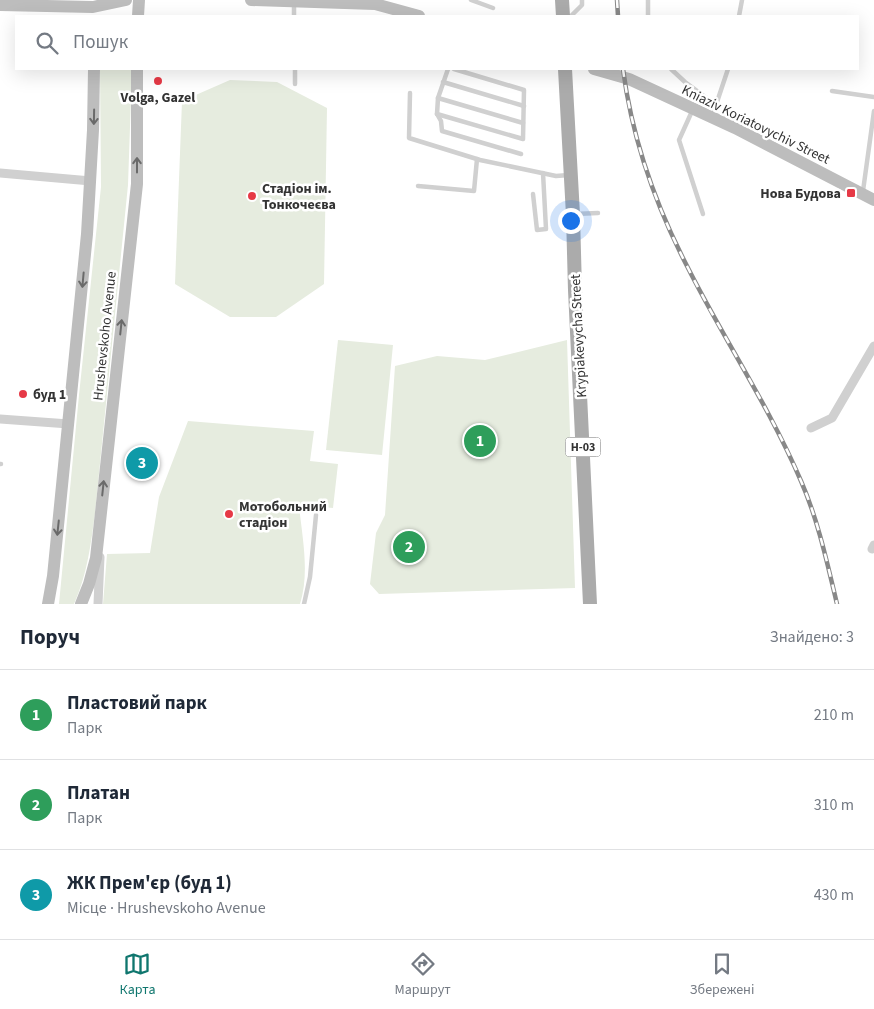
<!DOCTYPE html>
<html lang="uk">
<head>
<meta charset="utf-8">
<style>
	body { margin:0; font-family:"Source Sans 3",sans-serif; background:#f6f6f7; color:#1f2937 }
	.you { position:absolute; left:570px; top:220px; width:18px; height:18px; margin:-12px; border:4px solid #fff; border-radius:50%; background:#1a73e8; box-shadow:0 0 0 8px #1a73e833 }
	.badge { display:grid; place-items:center; width:32px; height:32px; border-radius:50%; background:#0f766e; color:#fff; font-size:16px; font-weight:700 }
	.pin { position:absolute; translate:-50% -50%; border:2px solid #fff; box-shadow:0 1px 5px #0006 }
	.list { margin:0; padding:0; list-style:none }
	h2 { display:flex; justify-content:space-between; align-items:center; height:65px; margin:0; padding:0 20px; font-size:21px }
	h2 small { font-size:16px; font-weight:400; color:#747a83 }
	.list li { display:grid; grid-template-columns:32px 1fr auto; gap:15px; align-items:center; box-sizing:border-box; height:90px; padding:0 20px; border-top:1px solid #e0e1e3 }
	.list b { display:block; font-size:19px; white-space:nowrap }
	.list p { margin:0; font-size:16px; white-space:nowrap; color:#747a83 }
	.list em { font-size:16px; font-style:normal; color:#747a83 }
	.icon { flex:none; width:28px; height:28px; fill:none; stroke:currentColor; stroke-width:2; stroke-linecap:round; stroke-linejoin:round }
	.map { position:relative; flex:none; width:874px; height:604px; overflow:hidden }
	.search { position:absolute; background:#fff; box-shadow:0 5px 20px #0002; left:15px; right:15px; top:15px; height:55px; display:flex; align-items:center; gap:12px; box-sizing:border-box; padding:0 18px; border-radius:0px; color:#747a83; font-size:19px }
	.sheet { height:335px; background:#fff }
	nav { display:flex; justify-content:space-around; align-items:center; box-sizing:border-box; height:70px; border-top:1px solid #e0e1e3; background:#fff; font-size:14px; color:#747a83 }
	nav a { display:grid; justify-items:center; gap:2px }
	nav .on { color:#0f766e }
	.map>svg:first-child { display:block }
</style>
</head>
<body>
<div class="map">
<svg width="874" height="604" viewBox="0 0 874 604">
	<rect width="100%" height="100%" fill="#fff"/>
	<g fill="#e6ecdf">
		<path d="M100,69H132L128,185L95,513C91,544 87,575 74,604H59L79,395L101,187Z"/>
		<polygon points="230,80 277,82 327,108 324,284 276,317 230,317 175,284 182,101"/>
		<polygon points="338,340 393,345 382,455 326,450"/>
		<polygon points="567,340 575,588 379,594 370,584 376,533 385,515 395,366 437,356 485,360"/>
		<path d="M188,421L314,431L310,461L338,464L333,508L299,505C302,537 310,572 300,604H103L107,554L150,553L159,497Z"/>
	</g>
	<g fill="none" stroke-linecap="round" stroke-linejoin="round">
		<g stroke="#d0d0d0" stroke-width="4.5">
			<polyline points="471,0 493,8"/>
			<polyline points="648,0 648,16"/>
			<polyline points="294,3 294,16"/>
			<polyline points="571,16 582,5 582,0"/>
			<polyline points="739,16 742,0"/>
			<polyline points="295,69 295,84"/>
			<polyline points="448,69 438,98 437,114 441,121 442,131 521,154"/>
			<polyline points="671,69 685,82 716,105"/>
			<polyline points="443,82 524,106"/>
			<polyline points="832,91 874,97"/>
			<polyline points="410,93 409,138 480,160 556,176 569,175"/>
			<polyline points="438,98 523,123"/>
			<polyline points="693,109 679,140 703,214"/>
			<polyline points="437,114 523,139 524,90 454,69"/>
			<polyline points="712,117 728,69"/>
			<polyline points="418,186 474,191 477,159"/>
			<polyline points="863,191 874,111"/>
			<polyline points="533,194 537,230 546,229 543,173"/>
			<polyline points="574,214 598,213"/>
			<polyline points="0,464 1,464"/>
			<polyline points="304,604 310,577 316,515"/>
		</g>
		<g stroke="#d0d0d0" stroke-width="9">
			<polyline points="0,173 91,181"/>
			<polyline points="0,419 69,424"/>
			<polyline points="811,428 832,418 874,346"/>
			<polyline points="872,549 874,545"/>
			<polyline points="98,604 100,557"/>
		</g>
		<g stroke="#bdbdbd" stroke-width="12">
			<polyline points="251,0 375,4 419,16"/>
			<polyline points="0,5 93,7 126,0"/>
			<polyline points="138,16 139,0"/>
			<polyline points="594,69 629,79 735,128 874,200"/>
			<polyline points="48,604 53,576 87,234 93,130 94,69"/>
			<polyline points="81,604 89,584 96,558 137,184 137,69"/>
		</g>
		<g stroke="#ababab" stroke-width="14">
			<polyline points="562,0 563,16"/>
			<polyline points="565,69 573,215 575,290 590,604"/>
		</g>
		<defs>
			<g id="rail">
				<polyline points="617,0 618,16"/>
				<path d="M623,69C632,138 655,204 687,266C723,338 769,406 801,481C818,520 827,562 837,604"/>
			</g>
		</defs>
		<use href="#rail" stroke="#888" stroke-width="4.5"/>
		<use href="#rail" stroke="#fff" stroke-width="2.5" stroke-dasharray="8" stroke-linecap="butt"/>
	</g>
	<defs><path id="oneway-shaft" d="M-6 0H5M1.5-3L5.5 0L1.5 3" fill="none" stroke-width="1.6" stroke-linecap="round" stroke-linejoin="round" transform="scale(1.25)"/></defs>
	<g stroke="#6a6a6a">
		<use href="#oneway-shaft" transform="translate(94 117) rotate(91)"/>
		<use href="#oneway-shaft" transform="translate(137 165) rotate(-90)"/>
		<use href="#oneway-shaft" transform="translate(83 280) rotate(95)"/>
		<use href="#oneway-shaft" transform="translate(121 327) rotate(-84)"/>
		<use href="#oneway-shaft" transform="translate(103 488) rotate(-84)"/>
		<use href="#oneway-shaft" transform="translate(58 528) rotate(96)"/>
	</g>
	<g fill="#e63946" stroke="#fff" stroke-width="2">
		<circle cx="158" cy="81" r="5"/>
		<rect x="846" y="188" width="10" height="10" rx="2.5"/>
		<circle cx="252" cy="196" r="5"/>
		<circle cx="23" cy="394" r="5"/>
		<circle cx="229" cy="514" r="5"/>
	</g>
	<g text-anchor="middle" stroke-width="5" stroke-linejoin="round" paint-order="stroke">
		<rect fill="#fff" stroke="#707070" stroke-width="1" x="565.5" y="437.5" width="35" height="19" rx="4"/>
		<g font-size="12" font-weight="bold" fill="#333">
			<text x="583" y="451">Н-03</text>
		</g>
		<g font-size="14" font-weight="bold" fill="#333" stroke="#fff" text-anchor="start">
			<text x="158" y="102" text-anchor="middle">Volga, Gazel</text>
			<text x="262" y="193">Стадіон ім.<tspan x="262" dy="16">Тонкочеєва</tspan></text>
			<text x="841" y="198" text-anchor="end">Нова Будова</text>
			<text x="33" y="399">буд 1</text>
			<text x="239" y="511">Мотобольний<tspan x="239" dy="16">стадіон</tspan></text>
		</g>
		<g font-size="14" fill="#333" stroke="#fff">
			<text transform="translate(756 124) rotate(26)" y="5">Kniaziv Koriatovychiv Street</text>
			<text transform="translate(104 336) rotate(-84)" y="5">Hrushevskoho Avenue</text>
			<text transform="translate(578 336) rotate(-93)" y="5">Krypiakevycha Street</text>
		</g>
	</g>
</svg>
<div class="you"></div>
<div class="pin badge" style="left:480px;top:441px;background:#2e9e5b">1</div>
<div class="pin badge" style="left:409px;top:547px;background:#2e9e5b">2</div>
<div class="pin badge" style="left:142px;top:463px;background:#0f9aa8">3</div>
<div class="search"><svg class="icon" aria-label="search" viewBox="0 0 24 24"><circle cx="10" cy="10" r="6"/><path d="M15 15l6 6"/></svg>Пошук</div>
</div>
<section class="sheet">
<h2>Поруч<small>Знайдено: 3</small></h2>
<ul class="list">
<li><span class="badge" style="background:#2e9e5b">1</span><div><b>Пластовий парк</b><p>Парк</p></div><em>210 m</em></li>
<li><span class="badge" style="background:#2e9e5b">2</span><div><b>Платан</b><p>Парк</p></div><em>310 m</em></li>
<li><span class="badge" style="background:#0f9aa8">3</span><div><b>ЖК Прем'єр (буд 1)</b><p>Місце · Hrushevskoho Avenue</p></div><em>430 m</em></li>
</ul>
</section>
<nav>
<a class="on"><svg class="icon" aria-label="map" viewBox="0 0 24 24"><path d="M3 6l6-2 6 2 6-2v14l-6 2-6-2-6 2zM9 4v14M15 6v14"/></svg>Карта</a>
<a><svg class="icon" aria-label="directions" viewBox="0 0 24 24"><path d="M12 3l9 9-9 9-9-9zM9 14v-3h6M13 9l2 2-2 2"/></svg>Маршрут</a>
<a><svg class="icon" aria-label="saved" viewBox="0 0 24 24"><path d="M7 4h10v16l-5-4-5 4z"/></svg>Збережені</a>
</nav>
</body>
</html>
